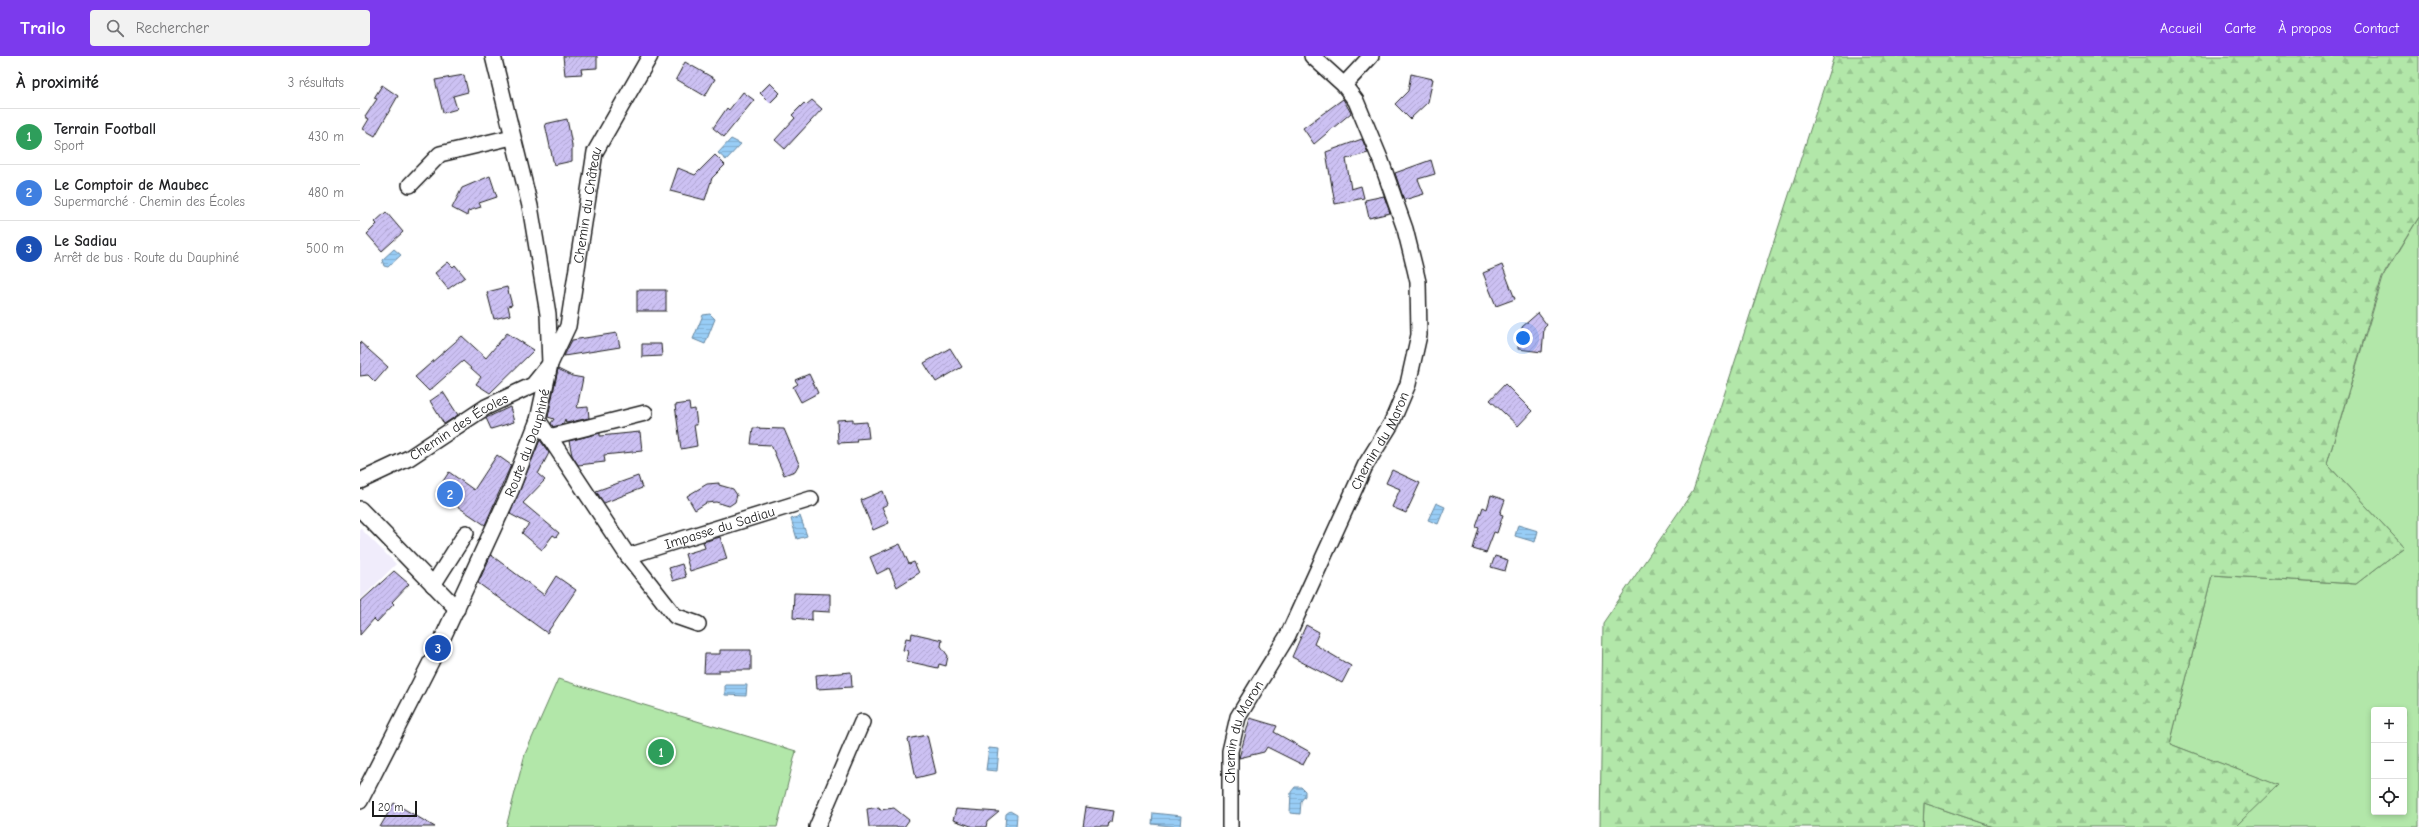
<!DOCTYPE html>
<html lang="fr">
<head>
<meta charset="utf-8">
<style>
	body { margin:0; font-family:"Comic Neue",sans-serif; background:#f2f2f2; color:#202124 }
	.controls { position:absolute; right:12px; bottom:12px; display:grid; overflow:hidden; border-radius:4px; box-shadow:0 2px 6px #0003 }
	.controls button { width:36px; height:36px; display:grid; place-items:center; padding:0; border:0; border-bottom:1px solid #e0e0e0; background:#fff; color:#202124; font:20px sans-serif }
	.scale { position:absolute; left:12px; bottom:10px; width:45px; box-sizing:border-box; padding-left:4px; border:2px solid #1c1c1c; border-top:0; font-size:11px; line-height:14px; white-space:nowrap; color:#1c1c1c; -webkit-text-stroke:3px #fff; paint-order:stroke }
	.you { position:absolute; left:1163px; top:282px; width:14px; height:14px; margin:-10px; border:3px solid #fff; border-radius:50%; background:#1a73e8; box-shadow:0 0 0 6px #1a73e833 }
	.badge { display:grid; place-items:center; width:26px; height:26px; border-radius:50%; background:#7c3aed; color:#fff; font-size:13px; font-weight:700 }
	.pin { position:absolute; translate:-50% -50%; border:2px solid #fff; box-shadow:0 1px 4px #0006 }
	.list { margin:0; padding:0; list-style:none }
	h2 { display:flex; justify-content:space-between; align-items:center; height:52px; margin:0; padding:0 16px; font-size:17px }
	h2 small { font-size:13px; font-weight:400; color:#757577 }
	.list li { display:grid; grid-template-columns:26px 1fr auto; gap:12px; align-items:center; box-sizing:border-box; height:56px; padding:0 16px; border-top:1px solid #e0e0e0 }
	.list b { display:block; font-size:15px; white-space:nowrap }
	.list p { margin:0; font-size:13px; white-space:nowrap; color:#757577 }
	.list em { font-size:13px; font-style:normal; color:#757577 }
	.icon { flex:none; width:22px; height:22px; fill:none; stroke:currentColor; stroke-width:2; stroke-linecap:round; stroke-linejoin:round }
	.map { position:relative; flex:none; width:2059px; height:771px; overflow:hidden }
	header { display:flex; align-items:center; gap:24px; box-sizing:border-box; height:56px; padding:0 20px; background:#7c3aed; color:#fff }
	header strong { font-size:19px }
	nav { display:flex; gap:22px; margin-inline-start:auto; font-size:14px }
	.search { width:280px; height:36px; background:#f2f2f2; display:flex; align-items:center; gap:10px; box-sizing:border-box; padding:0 14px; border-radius:4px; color:#757577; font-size:15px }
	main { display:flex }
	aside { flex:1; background:#fff }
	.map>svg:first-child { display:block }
</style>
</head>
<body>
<header>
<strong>Trailo</strong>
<div class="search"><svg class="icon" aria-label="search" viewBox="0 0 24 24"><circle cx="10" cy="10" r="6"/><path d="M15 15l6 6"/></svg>Rechercher</div>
<nav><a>Accueil</a><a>Carte</a><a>À propos</a><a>Contact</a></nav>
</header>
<main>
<aside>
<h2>À proximité<small>3 résultats</small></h2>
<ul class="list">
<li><span class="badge" style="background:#2e9e5b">1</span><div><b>Terrain Football</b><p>Sport</p></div><em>430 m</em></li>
<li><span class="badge" style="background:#3f7fe0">2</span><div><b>Le Comptoir de Maubec</b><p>Supermarché · Chemin des Écoles</p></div><em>480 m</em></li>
<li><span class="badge" style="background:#1a4fb4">3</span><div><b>Le Sadiau</b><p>Arrêt de bus · Route du Dauphiné</p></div><em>500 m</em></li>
</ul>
</aside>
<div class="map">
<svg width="2059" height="771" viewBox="0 0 2059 771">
	<defs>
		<pattern id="forest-firs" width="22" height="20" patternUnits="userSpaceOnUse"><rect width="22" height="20" fill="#b2e7a9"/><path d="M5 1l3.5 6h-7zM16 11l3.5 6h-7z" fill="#98c691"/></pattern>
		<pattern id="water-rules" width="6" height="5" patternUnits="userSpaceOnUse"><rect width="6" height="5" fill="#98cdf6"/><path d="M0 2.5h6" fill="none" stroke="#82afd2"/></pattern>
		<pattern id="building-hatch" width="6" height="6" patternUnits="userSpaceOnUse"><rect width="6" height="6" fill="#ccc1f3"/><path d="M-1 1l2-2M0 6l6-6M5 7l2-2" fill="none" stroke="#afa5d0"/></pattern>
	</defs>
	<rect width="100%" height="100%" fill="#fff"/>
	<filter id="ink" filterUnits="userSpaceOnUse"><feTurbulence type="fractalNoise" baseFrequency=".025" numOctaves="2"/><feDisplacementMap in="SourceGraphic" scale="8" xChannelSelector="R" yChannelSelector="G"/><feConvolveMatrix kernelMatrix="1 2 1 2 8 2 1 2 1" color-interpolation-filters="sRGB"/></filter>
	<g filter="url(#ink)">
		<polygon fill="#f0ecfb" points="0,472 36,508 0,544"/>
		<g fill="#b2e7a9" stroke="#678262" fill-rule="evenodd">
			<path d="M2059,161V771H1875L1917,729L1810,688L1852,519L1996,528L2044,491L1967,408L2023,221ZM2014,654H2044V756H2014Z"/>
			<polygon points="198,623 436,695 417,771 146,771 165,698"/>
			<polygon points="1564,747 1634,771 1563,771"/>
		</g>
		<polygon fill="url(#forest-firs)" stroke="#678262" points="1474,0 2059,0 2059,161 2022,221 1967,408 2044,491 1996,528 1852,519 1810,688 1918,729 1875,771 1634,771 1564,747 1563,771 1240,771 1243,567 1333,435"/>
		<g fill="url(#water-rules)" stroke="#66869f">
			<polygon points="371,83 381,88 366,104 358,97"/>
			<polygon points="34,193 41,199 28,211 24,210 22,204"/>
			<polygon points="350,258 355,263 345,288 333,283 343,259"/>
			<polygon points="1076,447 1085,451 1078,468 1068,464"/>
			<polygon points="440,460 447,480 437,483 431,463"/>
			<polygon points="1158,469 1178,475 1175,486 1155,480"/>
			<polygon points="365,629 387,629 386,640 365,639"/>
			<polygon points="629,692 639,693 637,715 626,714"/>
			<polygon points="935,731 941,731 945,735 945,740 941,745 940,758 930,757 931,736"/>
			<polygon points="650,755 657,759 656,771 645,771 646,758"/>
			<polygon points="793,757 821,760 820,771 792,768"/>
		</g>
		<g fill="url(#building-hatch)" stroke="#1c1c1c">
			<polygon points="203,0 237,0 237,12 221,13 222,18 205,19"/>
			<polygon points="325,6 355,23 345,40 316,23"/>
			<polygon points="1051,18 1073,23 1068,46 1050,63 1035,48 1048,35"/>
			<polygon points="104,19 108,36 93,40 97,53 83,57 75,24"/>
			<polygon points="410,27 420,37 410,47 400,37"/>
			<polygon points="22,29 38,40 15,80 3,73 9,63 5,61 17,43 14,42"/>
			<polygon points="383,36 394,44 364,81 353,72 367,52 369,54"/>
			<polygon points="983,43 991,57 954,88 943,72"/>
			<polygon points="452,44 462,53 425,93 415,84 435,62 432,59 444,47 446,49"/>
			<polygon points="207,63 212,89 212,105 194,109 185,68"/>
			<polygon points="1002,83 1008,97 986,103 991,133 1001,130 1004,142 975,148 966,96"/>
			<polygon points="355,99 365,109 352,122 345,144 310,135 318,112 335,119"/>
			<polygon points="1071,104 1075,118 1058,123 1064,138 1044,144 1035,117"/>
			<polygon points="130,120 137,141 119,147 121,151 108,155 107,160 92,152 102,132"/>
			<polygon points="1024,140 1030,157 1009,162 1005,144"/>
			<polygon points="26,156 43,176 22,195 7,178 17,168 15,166"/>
			<polygon points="88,206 93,211 95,209 105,221 88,233 75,217"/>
			<polygon points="1142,209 1155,243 1136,250 1123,217"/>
			<polygon points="147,231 152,249 148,250 150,259 134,263 127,236"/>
			<rect x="277" y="234" width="29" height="21"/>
			<polygon points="1178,257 1187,269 1184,272 1182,296 1158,293 1159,276 1162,276 1162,271"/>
			<polygon points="147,277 174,294 130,337 116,328 121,321 103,305 69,335 55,321 102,280 126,302"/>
			<polygon points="257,277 260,291 204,300 212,284"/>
			<polygon points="0,286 28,311 15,326 8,319 0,320"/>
			<polygon points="282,288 301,288 302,300 282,301"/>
			<polygon points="590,292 602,311 576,326 564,307"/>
			<polygon points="198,313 212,320 223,322 217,352 228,351 229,362 206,367 205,363 203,368 193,371 191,367 194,363 188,361"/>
			<polygon points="449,318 458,337 441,346 433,331 438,328 435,324"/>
			<polygon points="1145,328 1172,355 1158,370 1130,344"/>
			<polygon points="83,336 98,359 84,368 70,345"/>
			<polygon points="329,347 330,354 335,353 337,369 334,369 337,390 321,393 315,349"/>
			<polygon points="150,351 154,366 131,373 126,362"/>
			<polygon points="493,363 493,367 507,366 509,382 496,383 497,386 478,387 477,364"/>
			<polygon points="393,372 424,373 439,408 435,415 424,419 411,389 391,388"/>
			<polygon points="280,376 282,395 244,399 245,406 218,409 212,399 209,385 240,377 240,380"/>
			<polygon points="180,384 189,397 178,418 185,424 163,447 199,477 196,481 193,479 182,494 162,477 169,468 150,458"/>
			<polygon points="137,399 151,409 125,469 76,436 89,416 114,434"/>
			<polygon points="1032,414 1060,427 1046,457 1032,451 1040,433 1026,427"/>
			<polygon points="278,420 282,432 244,447 236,435"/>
			<polygon points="359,427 359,429 373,433 377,439 375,446 369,450 356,446 346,447 335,454 327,440 347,428"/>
			<polygon points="523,435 528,448 522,451 529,467 513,474 501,444"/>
			<polygon points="1131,439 1145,444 1140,458 1143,459 1137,477 1134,476 1126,497 1113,493 1119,472 1116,471 1123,451 1127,453"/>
			<polygon points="360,481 367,503 330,515 325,498 345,492 343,486"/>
			<polygon points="540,488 549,508 554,506 559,517 537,531 529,512 517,518 510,501"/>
			<polygon points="131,499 184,539 196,520 216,534 187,577 118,527"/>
			<polygon points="1135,500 1148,504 1145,515 1131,511"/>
			<polygon points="322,508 326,521 313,525 309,512"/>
			<polygon points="34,515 49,528 32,546 34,548 17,566 14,563 0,579 0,546"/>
			<polygon points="434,537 470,538 470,556 452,555 452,564 433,562"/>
			<polygon points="946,569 959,576 954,588 991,610 982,627 932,601"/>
			<polygon points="552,577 582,584 581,590 588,600 586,610 579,608 578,612 546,605 548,595 543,594 546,582 551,583"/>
			<polygon points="360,594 391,594 391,614 359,614 359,617 344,617 345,598 360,598"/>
			<polygon points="491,616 492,631 457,633 456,619"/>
			<polygon points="890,662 917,670 914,676 950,696 943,709 907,691 904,696 879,702"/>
			<polygon points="567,679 576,717 556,722 548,683"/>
			<polygon points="34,747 75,771 20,771"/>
			<polygon points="519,751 520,754 534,752 549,764 544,771 509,771 507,753"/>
			<polygon points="726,751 754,755 752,766 749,766 748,771 723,771"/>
			<polygon points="596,753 639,756 627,766 626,771 614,771 593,764"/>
		</g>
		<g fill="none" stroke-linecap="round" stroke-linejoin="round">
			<defs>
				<g id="minor">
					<polyline points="984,29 1011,0"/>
					<polyline points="50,129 80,98 152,81"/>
					<polyline points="178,364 268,500 315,560 338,568"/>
					<polyline points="189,381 285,357"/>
					<path id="s1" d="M0,425L49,402L126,351L173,329L190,308L208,270L235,96L290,0"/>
					<polyline points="0,453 97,553"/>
					<path id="s2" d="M268,500L451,443"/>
					<polyline points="73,529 106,477"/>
					<path id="s3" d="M0,745L78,592L151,434L178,364L190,308L188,258L170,150L133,0"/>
					<polyline points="457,771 502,666"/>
					<path id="s4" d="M870,771V695L878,661L928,579L1005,410L1031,368L1048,328L1059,279L1058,226L1055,213L1045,173L1021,105L996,45L984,29L952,0"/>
				</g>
			</defs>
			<use href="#minor" stroke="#1c1c1c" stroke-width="18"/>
			<use href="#minor" stroke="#fff" stroke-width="15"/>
		</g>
	</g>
	<g text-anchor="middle" stroke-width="3.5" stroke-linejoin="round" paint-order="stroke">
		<g font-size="14" fill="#1c1c1c" stroke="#fff">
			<text dy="5" stroke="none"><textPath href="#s1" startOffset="390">Chemin du Château</textPath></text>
			<text dy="5" stroke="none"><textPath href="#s1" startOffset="113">Chemin des Écoles</textPath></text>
			<text dy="5" stroke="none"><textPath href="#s4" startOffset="422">Chemin du Maron</textPath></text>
			<text dy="5" stroke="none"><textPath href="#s3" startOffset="396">Route du Dauphiné</textPath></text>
			<text dy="5" stroke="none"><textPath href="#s2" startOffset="96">Impasse du Sadiau</textPath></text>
			<text dy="5" stroke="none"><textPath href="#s4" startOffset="98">Chemin du Maron</textPath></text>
		</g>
	</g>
</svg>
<div class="controls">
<button>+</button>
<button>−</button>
<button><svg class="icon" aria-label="locate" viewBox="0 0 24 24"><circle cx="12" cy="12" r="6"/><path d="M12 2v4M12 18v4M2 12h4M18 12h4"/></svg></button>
</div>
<div class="scale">20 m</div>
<div class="you"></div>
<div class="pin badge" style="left:301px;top:696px;background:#2e9e5b">1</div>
<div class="pin badge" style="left:90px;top:438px;background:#3f7fe0">2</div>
<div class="pin badge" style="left:78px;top:592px;background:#1a4fb4">3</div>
</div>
</main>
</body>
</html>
